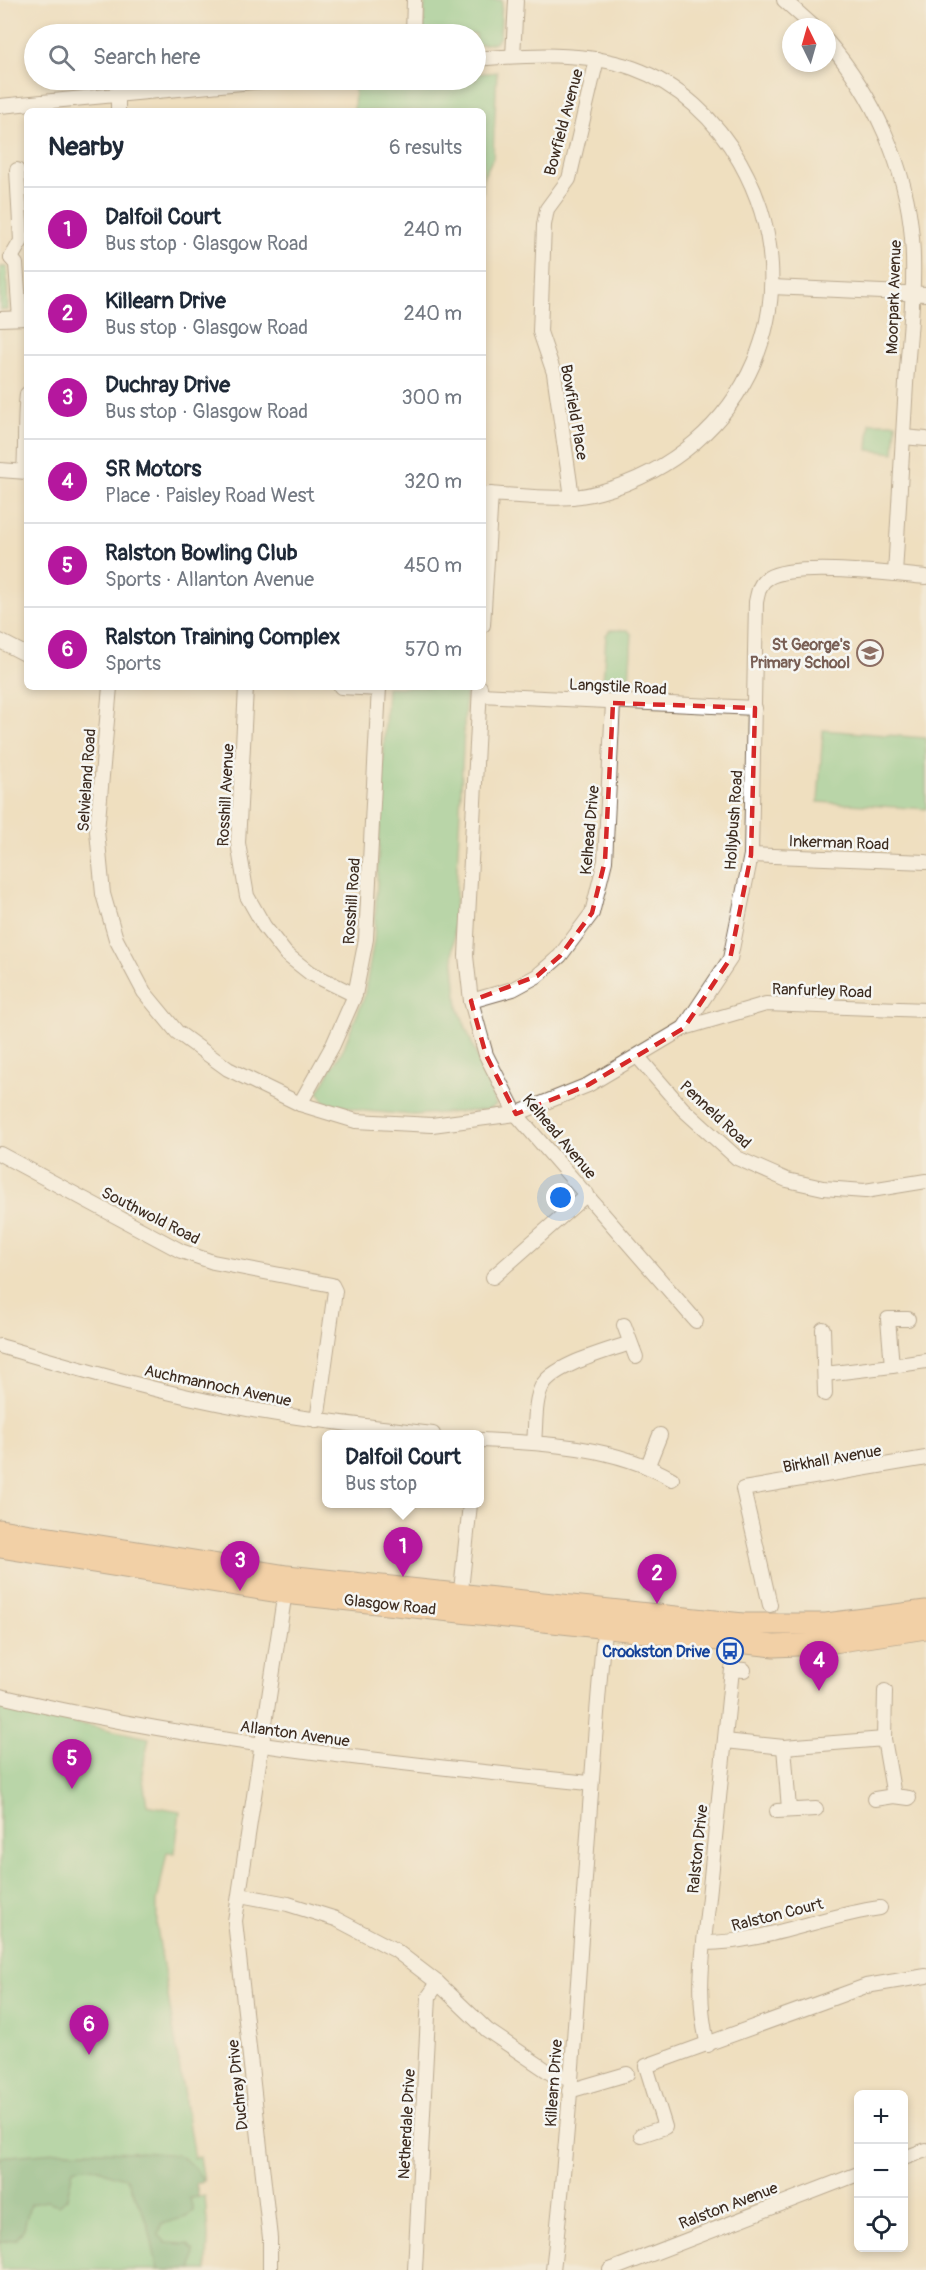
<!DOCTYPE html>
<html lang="en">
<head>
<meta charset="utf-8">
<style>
	body { margin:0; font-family:Pangolin,sans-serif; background:#f6f6f7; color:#1f2937 }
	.controls { position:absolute; right:18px; bottom:18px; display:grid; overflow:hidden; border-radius:9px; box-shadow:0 3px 9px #0003 }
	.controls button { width:54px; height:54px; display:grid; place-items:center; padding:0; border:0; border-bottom:2px solid #e0e1e3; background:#fff; color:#1f2937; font:30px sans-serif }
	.compass { position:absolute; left:782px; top:18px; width:54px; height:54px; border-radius:50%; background:#fff; box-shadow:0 3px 9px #0003; rotate:355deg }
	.you { position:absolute; left:561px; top:1198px; width:21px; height:21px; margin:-15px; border:4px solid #fff; border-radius:50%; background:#1a73e8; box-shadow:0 0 0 9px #1a73e833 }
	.badge { display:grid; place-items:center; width:39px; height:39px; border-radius:50%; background:#b5179e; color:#fff; font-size:20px; font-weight:700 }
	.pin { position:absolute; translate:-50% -50px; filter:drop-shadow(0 2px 3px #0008) }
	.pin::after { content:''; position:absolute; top:32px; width:21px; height:18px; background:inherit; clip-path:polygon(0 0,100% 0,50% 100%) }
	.popup { position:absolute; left:322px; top:1430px; width:162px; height:78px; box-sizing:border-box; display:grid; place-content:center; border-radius:9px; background:#fff; filter:drop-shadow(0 2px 4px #0005); font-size:20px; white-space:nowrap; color:#747a83 }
	.popup b { font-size:22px; color:#1f2937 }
	.popup::after { content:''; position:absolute; left:50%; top:100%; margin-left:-12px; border:12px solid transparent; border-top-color:#fff }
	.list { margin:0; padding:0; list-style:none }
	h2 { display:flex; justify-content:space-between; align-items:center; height:78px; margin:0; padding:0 24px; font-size:26px }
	h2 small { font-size:20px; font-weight:400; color:#747a83 }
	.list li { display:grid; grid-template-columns:39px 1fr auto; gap:18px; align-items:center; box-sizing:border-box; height:84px; padding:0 24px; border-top:2px solid #e0e1e3 }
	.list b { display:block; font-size:22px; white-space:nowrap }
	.list p { margin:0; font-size:20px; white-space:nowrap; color:#747a83 }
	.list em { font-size:20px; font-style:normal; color:#747a83 }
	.icon { flex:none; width:33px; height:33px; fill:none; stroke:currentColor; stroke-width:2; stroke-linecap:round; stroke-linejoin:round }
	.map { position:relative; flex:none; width:926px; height:2270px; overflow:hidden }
	.search { position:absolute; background:#fff; box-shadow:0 3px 9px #0003; left:24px; top:24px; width:462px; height:66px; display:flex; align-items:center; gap:15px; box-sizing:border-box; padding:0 21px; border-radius:33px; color:#747a83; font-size:22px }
	.panel { position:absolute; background:#fff; box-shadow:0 3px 9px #0003; left:24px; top:108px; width:462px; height:582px; border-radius:9px }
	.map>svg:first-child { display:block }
</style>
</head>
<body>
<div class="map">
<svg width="926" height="2270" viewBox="0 0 926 2270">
	<rect width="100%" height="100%" fill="#f6f6f2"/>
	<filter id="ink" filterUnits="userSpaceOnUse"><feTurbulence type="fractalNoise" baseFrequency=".0167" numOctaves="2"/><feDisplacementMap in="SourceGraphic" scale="12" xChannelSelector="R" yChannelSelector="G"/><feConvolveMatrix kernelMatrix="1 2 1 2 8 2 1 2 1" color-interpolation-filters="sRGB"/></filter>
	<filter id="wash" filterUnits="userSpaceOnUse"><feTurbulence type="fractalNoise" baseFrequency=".008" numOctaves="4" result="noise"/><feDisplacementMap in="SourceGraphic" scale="24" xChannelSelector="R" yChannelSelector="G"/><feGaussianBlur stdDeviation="1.35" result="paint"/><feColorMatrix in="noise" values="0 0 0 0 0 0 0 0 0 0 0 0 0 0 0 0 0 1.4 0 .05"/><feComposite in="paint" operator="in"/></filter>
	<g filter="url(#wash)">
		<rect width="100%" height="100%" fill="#efdfbf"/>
		<g fill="#79cb8c" stroke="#5a7a55" stroke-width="1.5">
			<polygon points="425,0 502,0 500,36 496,43 476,45 476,34 423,34"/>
			<polygon points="497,72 493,158 484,176 483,193 483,111 354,111 355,84 409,80 476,80 476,74"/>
			<polygon points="0,267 7,267 8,310 0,310"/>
			<polygon points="870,423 896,423 894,453 868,450"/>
			<polygon points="610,630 628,630 632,635 628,698 602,697 606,635"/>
			<polygon points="387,687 466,687 453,952 458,1007 496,1105 487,1110 413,1115 365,1111 325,1102 318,1092 343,1049 364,997 374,940"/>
			<polygon points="823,730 926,738 926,809 818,802"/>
			<polygon points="0,1707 149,1738 142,1773 147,1805 180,1811 175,1853 167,1852 157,1902 157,1927 194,2158 200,2157 204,2181 196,2183 198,2197 205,2196 208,2235 207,2270 0,2270"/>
		</g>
		<path fill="#62af78" stroke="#4e6c4b" stroke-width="1.5" d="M66,2151C83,2151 172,2151 182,2157C191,2163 198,2173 204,2181L196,2183L198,2197L190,2198L193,2211L186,2217L161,2224L159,2235L166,2243L188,2244L194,2251L193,2270H158L148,2224L127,2178C105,2176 95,2160 73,2170L67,2198L58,2205L47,2201L30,2204L24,2228L17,2239L0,2243V2157Z"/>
	</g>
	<g filter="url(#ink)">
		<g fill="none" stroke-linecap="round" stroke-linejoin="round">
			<defs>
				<g id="street">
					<polyline points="784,0 814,27"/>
					<polyline points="413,34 414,0"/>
					<path d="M827,41C873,94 907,168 912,238C916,286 909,336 906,384C902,447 899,511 895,574"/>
					<polyline points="513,56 516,0"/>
					<path d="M476,59C526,55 584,51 633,68C678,84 717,120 740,162C816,297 748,451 600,492C562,503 522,495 483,494"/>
					<polyline points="118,94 118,111"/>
					<polyline points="0,106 273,80"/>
					<polyline points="11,258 21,241 17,170"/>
					<polyline points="11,258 16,264 20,318"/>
					<polyline points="772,287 926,294"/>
					<polyline points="0,319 27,318"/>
					<polyline points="903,437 926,439"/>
					<polyline points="0,470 27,472"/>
					<path d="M24,471C26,445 24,420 27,394"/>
					<polyline points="572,497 554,373 540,332 544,225 547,209 569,179 597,59"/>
					<polyline points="483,625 491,494"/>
					<polyline points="0,641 27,655"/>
					<path d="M110,687L97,831L103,894L116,939L144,992L177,1032L228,1069L300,1104L356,1121L432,1125L516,1114L588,1085L684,1028L730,959L751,855L756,602C758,593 759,583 768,578C794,562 893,574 926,577"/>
					<polyline points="246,687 238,843 247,896 264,926 286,954 310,973 355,995"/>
					<polyline points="341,687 379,689"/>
					<polyline points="480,687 466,956 471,1001 486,1055 516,1114 696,1321"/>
					<polyline points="480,695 755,708"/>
					<polyline points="751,855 926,862"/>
					<polyline points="471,1001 513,989 537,976 560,956 592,913 605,861 613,703"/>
					<polyline points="684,1028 766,1004 926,1010"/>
					<polyline points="638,1057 683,1109 737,1158 787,1180 823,1188 865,1191 926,1181"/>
					<polyline points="300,1104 333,1045 355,995 366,939 379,687"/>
					<polyline points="0,1154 181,1251 213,1262 332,1285 335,1291 317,1421"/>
					<polyline points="493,1277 587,1194"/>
					<polyline points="908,1319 888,1319 892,1366 926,1361"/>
					<polyline points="624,1325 636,1357"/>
					<polyline points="823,1329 825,1394"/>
					<path d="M0,1346C82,1370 163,1394 248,1409C309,1420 371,1427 433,1434"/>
					<polyline points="825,1374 892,1366"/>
					<path d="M480,1440C544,1443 615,1446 672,1479"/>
					<path d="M534,1442C536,1425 534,1402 542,1386C553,1365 608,1351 630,1343"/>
					<polyline points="648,1465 660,1435"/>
					<polyline points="460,1600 470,1504"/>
					<polyline points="770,1605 743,1489 926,1458"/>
					<path d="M0,1696C194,1742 391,1763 589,1783"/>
					<polyline points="884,1739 885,1691"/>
					<polyline points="725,1741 784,1747 884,1739 894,1796"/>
					<polyline points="784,1747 789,1809"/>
					<polyline points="875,1799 894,1796 909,1798"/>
					<polyline points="777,1811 816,1809"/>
					<polyline points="240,1895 288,1904 336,1919 395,1950 438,1983 487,2030 552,2074 570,2078"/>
					<path d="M705,1943C764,1943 821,1916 880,1908"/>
					<path d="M708,2045C694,1993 705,1940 710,1887C717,1814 725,1742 732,1669L744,1670"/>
					<polyline points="569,2091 627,2074"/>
					<polyline points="641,2135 665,2127 646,2066 866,1986 926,1976"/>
					<polyline points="904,2158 926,2150"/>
					<polyline points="270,2270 270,2238 235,1921 286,1585"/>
					<polyline points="415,2270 429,1996 438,1983"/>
					<path d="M553,2270C578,2055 584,1837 605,1621"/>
					<polyline points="610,2270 858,2174"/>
				</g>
				<g id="primary">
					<polyline points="0,1530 287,1576 743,1624 826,1624 926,1611"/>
					<polyline points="0,1547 285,1593 774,1646 821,1644 926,1628"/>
				</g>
			</defs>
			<use href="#street" stroke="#7a6956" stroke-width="16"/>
			<use href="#primary" stroke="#7a6956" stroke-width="23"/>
			<use href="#street" stroke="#fff" stroke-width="14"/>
			<use href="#primary" stroke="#f6be87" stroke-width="21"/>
		</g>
	</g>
	<path d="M0 0H926V2270H0ZM613,703L755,708L751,855L730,959L684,1028L588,1085L516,1114L486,1055L471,1001L537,976L560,956L592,913L605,861Z" fill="#efdfbf" fill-opacity=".55" fill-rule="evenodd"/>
	<path fill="none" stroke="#d62828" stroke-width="4.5" stroke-dasharray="12 8" stroke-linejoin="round" d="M613,703L755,708L751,855L730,959L684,1028L588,1085L516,1114L486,1055L471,1001L537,976L560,956L592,913L605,861Z"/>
	<defs>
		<symbol id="school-ring" viewBox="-11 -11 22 22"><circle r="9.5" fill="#f6f6f2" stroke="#8d6e63" stroke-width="1.5"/><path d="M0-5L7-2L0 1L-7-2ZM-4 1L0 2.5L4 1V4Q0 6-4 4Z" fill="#8d6e63"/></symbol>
		<symbol id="bus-ring" viewBox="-11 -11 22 22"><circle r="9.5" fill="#f6f6f2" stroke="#1a4fb4" stroke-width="1.5"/><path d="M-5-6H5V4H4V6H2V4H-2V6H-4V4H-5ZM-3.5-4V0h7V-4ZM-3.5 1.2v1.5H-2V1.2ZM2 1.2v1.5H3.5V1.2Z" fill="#1a4fb4"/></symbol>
	</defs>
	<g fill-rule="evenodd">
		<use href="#school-ring" x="855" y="638" width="30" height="30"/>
		<use href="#bus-ring" x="715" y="1636" width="30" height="30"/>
	</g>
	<g text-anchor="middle" stroke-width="5" stroke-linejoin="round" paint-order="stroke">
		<g font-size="16" fill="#3b2a1e" stroke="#f6f6f2">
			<text transform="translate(563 122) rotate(-75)" y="6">Bowfield Avenue</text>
			<text transform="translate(893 297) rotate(-88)" y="6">Moorpark Avenue</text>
			<text transform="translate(575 412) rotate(80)" y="6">Bowfield Place</text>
			<text transform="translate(618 686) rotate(3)" y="6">Langstile Road</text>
			<text transform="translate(86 780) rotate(-86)" y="6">Selvieland Road</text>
			<text transform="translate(225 795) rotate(-87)" y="6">Rosshill Avenue</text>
			<text transform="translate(733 820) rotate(-86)" y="6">Hollybush Road</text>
			<text transform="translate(589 830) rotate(-85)" y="6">Kelhead Drive</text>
			<text transform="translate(839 842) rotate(2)" y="6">Inkerman Road</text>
			<text transform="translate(351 901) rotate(-86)" y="6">Rosshill Road</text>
			<text transform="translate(822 990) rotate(2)" y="6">Ranfurley Road</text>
			<text transform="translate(716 1114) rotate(43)" y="6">Penneld Road</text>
			<text transform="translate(560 1136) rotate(50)" y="6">Kelhead Avenue</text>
			<text transform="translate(151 1215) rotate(27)" y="6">Southwold Road</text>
			<text transform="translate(218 1385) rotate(12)" y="6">Auchmannoch Avenue</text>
			<text transform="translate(832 1458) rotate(-10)" y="6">Birkhall Avenue</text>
			<text transform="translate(390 1604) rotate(6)" y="6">Glasgow Road</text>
			<text transform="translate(295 1733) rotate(8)" y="6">Allanton Avenue</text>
			<text transform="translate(697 1849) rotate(-84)" y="6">Ralston Drive</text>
			<text transform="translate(777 1914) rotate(-14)" y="6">Ralston Court</text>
			<text transform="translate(553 2083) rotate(-86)" y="6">Killearn Drive</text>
			<text transform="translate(237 2085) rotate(-96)" y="6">Duchray Drive</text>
			<text transform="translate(406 2124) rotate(-87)" y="6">Netherdale Drive</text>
			<text transform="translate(728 2205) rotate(-21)" y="6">Ralston Avenue</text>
		</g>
		<g font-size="16" font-weight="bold" fill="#785e54" stroke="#f6f6f2" text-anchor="end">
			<text x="850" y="650">St George's<tspan x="850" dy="18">Primary School</tspan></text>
		</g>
		<g font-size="16" font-weight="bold" fill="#164399" stroke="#f6f6f2" text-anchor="end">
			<text x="710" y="1657">Crookston Drive</text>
		</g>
	</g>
</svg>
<div class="controls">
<button>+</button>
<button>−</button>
<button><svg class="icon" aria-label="locate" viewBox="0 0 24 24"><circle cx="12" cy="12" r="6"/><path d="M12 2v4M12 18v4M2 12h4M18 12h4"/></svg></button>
</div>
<svg class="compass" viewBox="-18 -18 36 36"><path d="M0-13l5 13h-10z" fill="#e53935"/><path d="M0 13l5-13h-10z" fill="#747a83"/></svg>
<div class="you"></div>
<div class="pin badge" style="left:403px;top:1577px">1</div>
<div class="popup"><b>Dalfoil Court</b>Bus stop</div>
<div class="pin badge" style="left:657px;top:1604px">2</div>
<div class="pin badge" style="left:240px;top:1591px">3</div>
<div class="pin badge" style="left:819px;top:1691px">4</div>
<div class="pin badge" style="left:72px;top:1789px">5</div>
<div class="pin badge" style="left:89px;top:2055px">6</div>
<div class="search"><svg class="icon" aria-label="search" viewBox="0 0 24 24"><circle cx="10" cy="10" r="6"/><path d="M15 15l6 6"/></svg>Search here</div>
<section class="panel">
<h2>Nearby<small>6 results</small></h2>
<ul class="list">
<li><span class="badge">1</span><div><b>Dalfoil Court</b><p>Bus stop · Glasgow Road</p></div><em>240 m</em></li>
<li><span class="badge">2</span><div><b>Killearn Drive</b><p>Bus stop · Glasgow Road</p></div><em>240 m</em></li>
<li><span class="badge">3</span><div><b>Duchray Drive</b><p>Bus stop · Glasgow Road</p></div><em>300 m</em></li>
<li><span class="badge">4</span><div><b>SR Motors</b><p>Place · Paisley Road West</p></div><em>320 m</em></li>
<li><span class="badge">5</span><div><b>Ralston Bowling Club</b><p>Sports · Allanton Avenue</p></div><em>450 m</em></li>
<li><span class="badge">6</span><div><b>Ralston Training Complex</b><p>Sports</p></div><em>570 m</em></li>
</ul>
</section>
</div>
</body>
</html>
